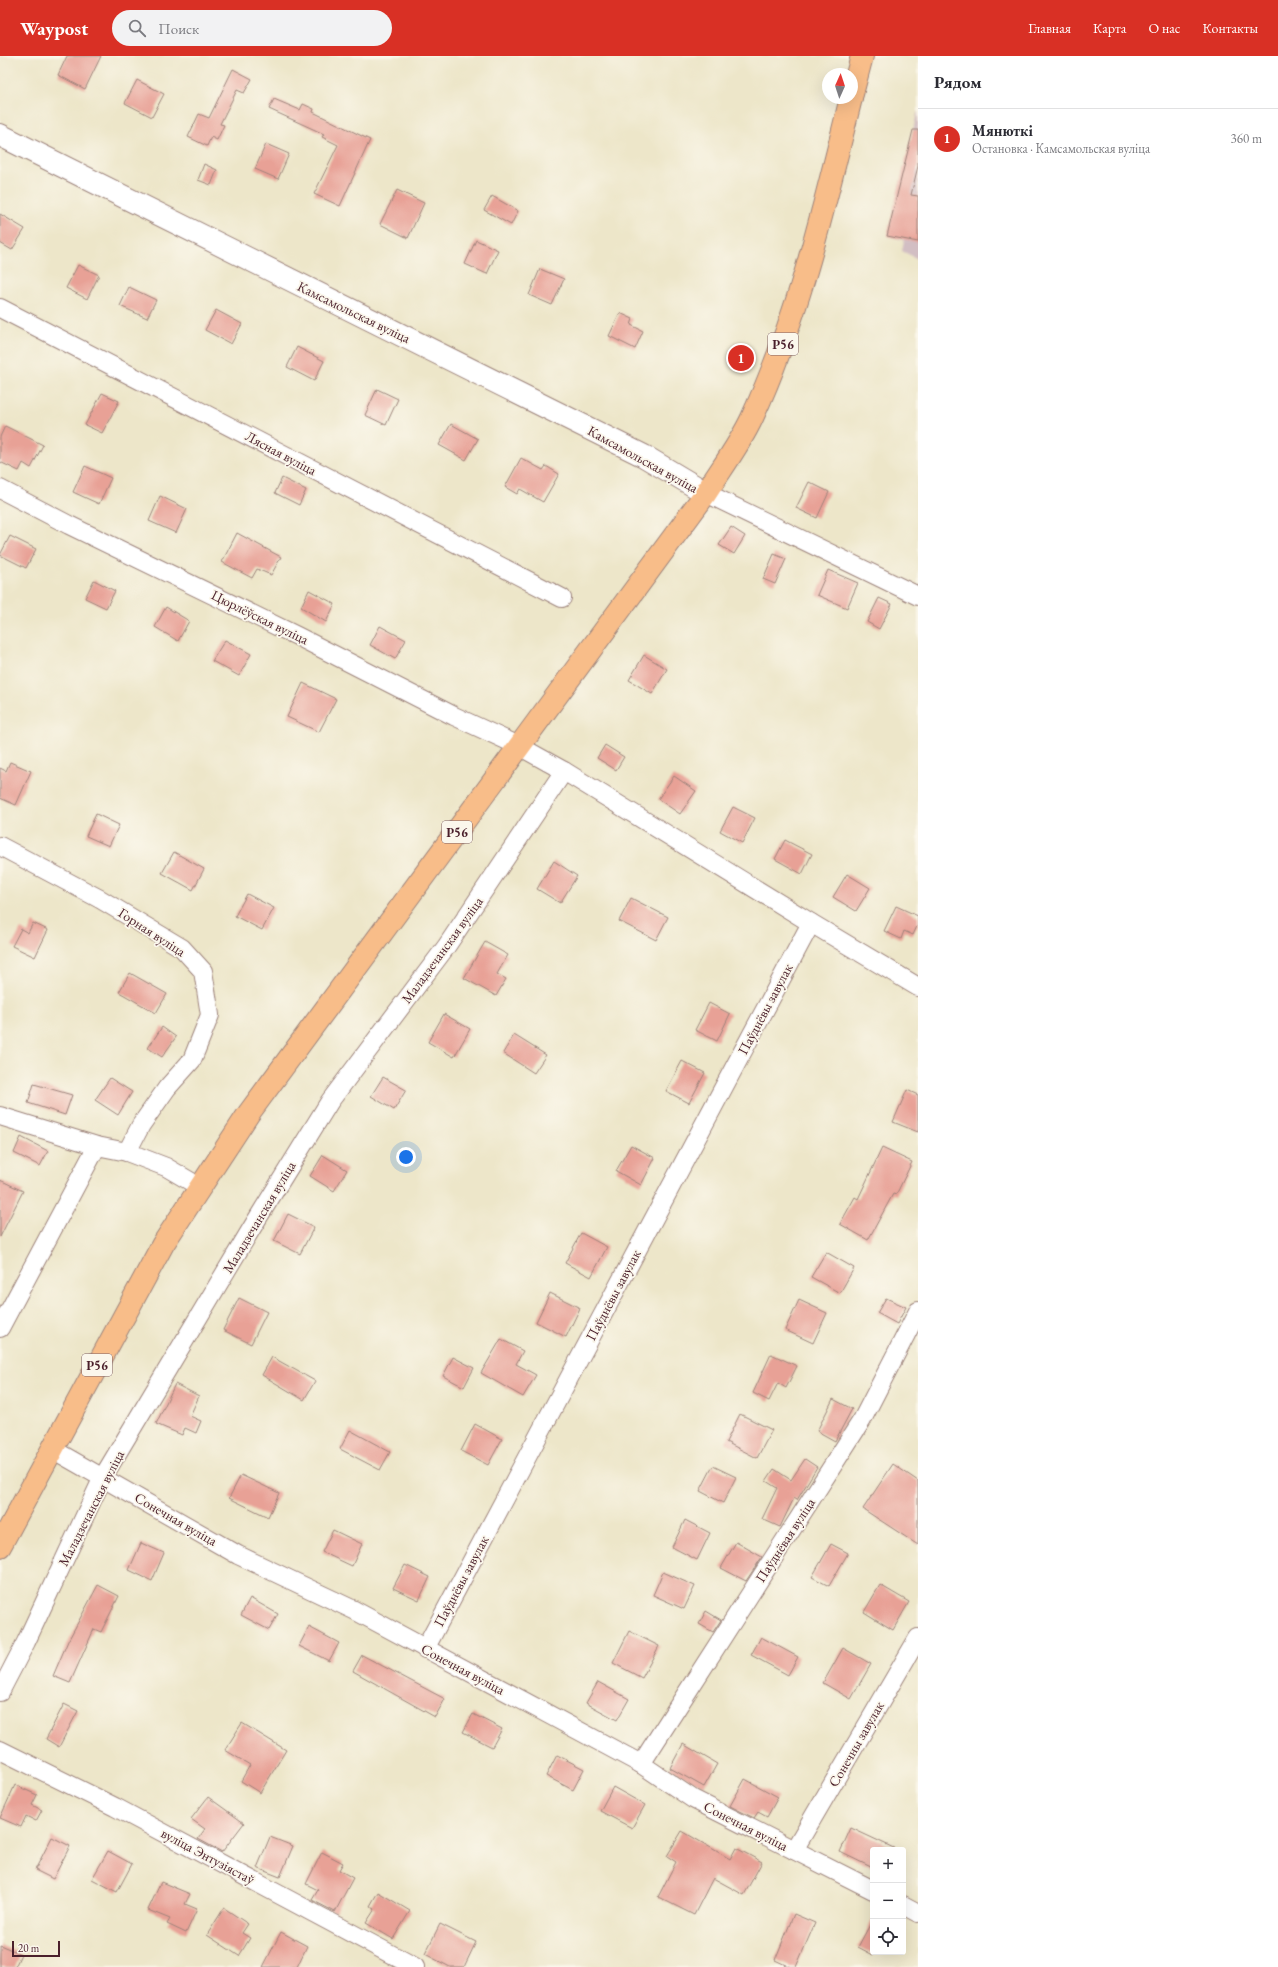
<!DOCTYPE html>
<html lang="ru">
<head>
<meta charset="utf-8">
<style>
	body { margin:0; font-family:"EB Garamond",serif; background:#f2f2f3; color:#2b2b33 }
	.controls { position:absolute; right:12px; bottom:12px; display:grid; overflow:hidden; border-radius:4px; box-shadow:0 4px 16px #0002 }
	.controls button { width:36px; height:36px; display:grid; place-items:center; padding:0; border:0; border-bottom:1px solid #e1e1e2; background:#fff; color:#2b2b33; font:20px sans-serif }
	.compass { position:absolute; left:822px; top:12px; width:36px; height:36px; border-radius:50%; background:#fff; box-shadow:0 4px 16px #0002; rotate:3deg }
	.scale { position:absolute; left:12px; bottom:10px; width:48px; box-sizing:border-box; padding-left:4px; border:2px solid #4a1f2b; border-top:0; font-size:11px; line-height:14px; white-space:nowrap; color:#4a1f2b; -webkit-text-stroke:3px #fbf7ec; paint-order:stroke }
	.you { position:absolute; left:406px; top:1101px; width:14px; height:14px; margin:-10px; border:3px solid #fff; border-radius:50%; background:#1a73e8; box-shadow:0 0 0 6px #1a73e833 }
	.badge { display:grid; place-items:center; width:26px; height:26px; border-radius:50%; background:#d93025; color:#fff; font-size:13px; font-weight:700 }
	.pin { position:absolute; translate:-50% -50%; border:2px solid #fff; box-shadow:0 1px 4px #0006 }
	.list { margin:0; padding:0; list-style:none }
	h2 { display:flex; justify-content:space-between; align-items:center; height:52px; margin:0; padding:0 16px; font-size:17px }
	h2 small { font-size:13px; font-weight:400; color:#7c7c81 }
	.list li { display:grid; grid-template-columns:26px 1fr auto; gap:12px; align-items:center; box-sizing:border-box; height:60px; padding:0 16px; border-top:1px solid #e1e1e2 }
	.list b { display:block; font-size:15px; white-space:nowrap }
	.list p { margin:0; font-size:13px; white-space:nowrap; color:#7c7c81 }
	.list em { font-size:13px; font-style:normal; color:#7c7c81 }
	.icon { flex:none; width:22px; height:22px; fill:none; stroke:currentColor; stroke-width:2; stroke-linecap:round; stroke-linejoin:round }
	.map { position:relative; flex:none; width:918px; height:1911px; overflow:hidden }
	header { display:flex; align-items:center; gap:24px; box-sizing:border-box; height:56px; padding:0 20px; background:#d93025; color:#fff }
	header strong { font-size:19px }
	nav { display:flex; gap:22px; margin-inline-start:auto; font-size:14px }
	.search { width:280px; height:36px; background:#f2f2f3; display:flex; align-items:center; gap:10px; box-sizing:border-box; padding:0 14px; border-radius:22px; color:#7c7c81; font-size:15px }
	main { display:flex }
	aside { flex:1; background:#fff }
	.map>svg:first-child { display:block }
</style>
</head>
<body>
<header>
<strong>Waypost</strong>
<div class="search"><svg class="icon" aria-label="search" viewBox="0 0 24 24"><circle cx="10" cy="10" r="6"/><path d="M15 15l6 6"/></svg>Поиск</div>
<nav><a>Главная</a><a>Карта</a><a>О нас</a><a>Контакты</a></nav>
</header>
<main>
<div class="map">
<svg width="918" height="1911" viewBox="0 0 918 1911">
	<rect width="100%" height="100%" fill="#fbf7ec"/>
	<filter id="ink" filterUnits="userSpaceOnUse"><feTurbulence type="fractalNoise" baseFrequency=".025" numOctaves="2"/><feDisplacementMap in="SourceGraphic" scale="8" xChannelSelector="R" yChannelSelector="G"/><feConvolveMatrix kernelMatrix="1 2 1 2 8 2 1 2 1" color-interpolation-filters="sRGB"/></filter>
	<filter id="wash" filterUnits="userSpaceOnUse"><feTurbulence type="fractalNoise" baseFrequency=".012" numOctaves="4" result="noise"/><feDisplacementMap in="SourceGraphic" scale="16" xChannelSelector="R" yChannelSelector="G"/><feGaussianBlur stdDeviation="0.9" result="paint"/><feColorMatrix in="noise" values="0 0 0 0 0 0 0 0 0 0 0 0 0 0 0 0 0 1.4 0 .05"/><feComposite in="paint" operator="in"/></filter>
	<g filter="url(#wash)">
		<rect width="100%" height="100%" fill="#ede6c9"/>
		<polygon fill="#d2bec3" points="918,54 918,203 902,195 904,184 887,180"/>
		<g id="blocks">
			<g fill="#e8a196">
				<polygon points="67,0 101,0 85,33 58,19"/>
				<polygon points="233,13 252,23 244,37 237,34 220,68 224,69 217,84 211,81 207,90 188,81 199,58 209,62"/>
				<polygon points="137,24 164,38 152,61 125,47"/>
				<polygon points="274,43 300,54 303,48 314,53 313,56 370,84 340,150 314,138 338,89 322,81 324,78 269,53"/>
				<polygon points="913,74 918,74 918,110 911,139 918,140 918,186 887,180"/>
				<polygon points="266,88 289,98 278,123 255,113"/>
				<polygon points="204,108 217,114 211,129 198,124"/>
				<polygon points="397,134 424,147 408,182 380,168"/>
				<polygon points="492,140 518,155 511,169 484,154"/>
				<polygon points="0,158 25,173 12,194 0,187"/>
				<polygon points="476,184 498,194 487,218 465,208"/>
				<polygon points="78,209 99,219 87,243 66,232"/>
				<polygon points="540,213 564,223 552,249 529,239"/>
				<polygon points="129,231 156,244 147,262 120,250"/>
				<polygon points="216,254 242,268 231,288 205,274"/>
				<polygon points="620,257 633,263 631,269 643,275 635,293 609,280"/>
				<polygon points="297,291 324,305 314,325 287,311"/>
				<polygon points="377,333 398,343 386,369 365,359"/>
				<polygon points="102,337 119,345 102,377 85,369"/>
				<polygon points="451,368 478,383 466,404 439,389"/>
				<polygon points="5,370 43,389 31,412 23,407 19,415 0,406 0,381"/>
				<polygon points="521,402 543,414 546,410 559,418 543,446 520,433 517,438 505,431"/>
				<polygon points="85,410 111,422 99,448 73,436"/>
				<polygon points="282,422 306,434 299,449 275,437"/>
				<polygon points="809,426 829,436 817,462 796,452"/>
				<polygon points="160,440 187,453 176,477 149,465"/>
				<polygon points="731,471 745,480 734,498 719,489"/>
				<polygon points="237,477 281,501 271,519 257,513 252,522 222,506"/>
				<polygon points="10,480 36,493 26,512 0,499"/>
				<polygon points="774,498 786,503 775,528 763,523"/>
				<polygon points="828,514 858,527 847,552 817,539"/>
				<polygon points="94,524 115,535 106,552 85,542"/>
				<polygon points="309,534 335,548 326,566 301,551"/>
				<polygon points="879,542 892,548 879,573 867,566"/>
				<polygon points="166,551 189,565 178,585 155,571"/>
				<polygon points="380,570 406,584 395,603 370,589"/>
				<polygon points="225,584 251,598 239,620 212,605"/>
				<polygon points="644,599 667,613 652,638 629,624"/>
				<polygon points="303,627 336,643 319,676 287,661"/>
				<polygon points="605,689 624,701 616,714 597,702"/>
				<polygon points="10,706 31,715 16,749 0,742 0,712 6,715"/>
				<polygon points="674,720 696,735 680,758 658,743"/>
				<polygon points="733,751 755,762 742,787 720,775"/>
				<polygon points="96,758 119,769 109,790 86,780"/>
				<polygon points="785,784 812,798 802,818 775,803"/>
				<polygon points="174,796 204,813 193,834 162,817"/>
				<polygon points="554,805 577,820 560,847 537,833"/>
				<polygon points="847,818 870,832 856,855 833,841"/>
				<polygon points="247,838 274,852 262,874 235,860"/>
				<polygon points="631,842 668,861 656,884 619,865"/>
				<polygon points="896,850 918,860 918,868 913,879 904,875 901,883 884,875"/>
				<polygon points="33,867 48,874 35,901 12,890 21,873 28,877"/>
				<polygon points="485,886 508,899 497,918 506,923 496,940 464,922"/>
				<polygon points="130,917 167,938 156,957 119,936"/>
				<polygon points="709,947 730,958 717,985 695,974"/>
				<polygon points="444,958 470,973 454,1001 428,986"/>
				<polygon points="162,971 176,981 162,1001 148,992"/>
				<polygon points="514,979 546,999 534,1017 503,997"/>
				<polygon points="682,1005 705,1017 689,1047 666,1035"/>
				<polygon points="383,1021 406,1034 394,1054 371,1040"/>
				<polygon points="110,1022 132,1036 118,1059 95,1044"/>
				<polygon points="34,1028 72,1039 65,1059 28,1047"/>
				<polygon points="907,1034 918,1039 918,1076 893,1066"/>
				<polygon points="21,1081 48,1095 40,1110 14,1097"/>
				<polygon points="631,1089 655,1102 641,1129 616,1115"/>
				<polygon points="882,1092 912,1106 896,1139 893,1138 868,1184 840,1168 855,1141 858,1143"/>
				<polygon points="323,1099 347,1114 334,1135 310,1120"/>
				<polygon points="0,1124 23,1135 0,1181"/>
				<polygon points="288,1158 314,1171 300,1198 274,1185"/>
				<polygon points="581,1177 607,1191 591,1221 565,1207"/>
				<polygon points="826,1196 854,1212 840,1237 811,1221"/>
				<polygon points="550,1237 580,1252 566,1281 536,1266"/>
				<polygon points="239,1242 267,1256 251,1288 223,1274"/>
				<polygon points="886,1242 906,1251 897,1268 877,1257"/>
				<polygon points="799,1244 827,1257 813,1287 785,1274"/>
				<polygon points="501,1283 523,1295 516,1308 536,1319 523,1341 481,1317"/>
				<polygon points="771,1298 797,1310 786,1332 778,1327 769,1345 753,1337"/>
				<polygon points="272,1301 315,1325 304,1344 262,1319"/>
				<polygon points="453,1301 474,1312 464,1331 443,1320"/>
				<polygon points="175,1328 199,1340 190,1360 201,1365 196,1377 185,1372 182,1379 156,1368"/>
				<polygon points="833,1343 852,1353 835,1385 817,1375"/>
				<polygon points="740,1358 772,1374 757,1402 726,1386"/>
				<polygon points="475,1368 502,1383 488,1409 461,1395"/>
				<polygon points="350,1374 390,1396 380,1414 340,1393"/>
				<polygon points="805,1403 817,1411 797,1444 794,1442 780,1471 762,1463 777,1432 766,1425 774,1413 791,1424"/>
				<polygon points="893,1408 918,1425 918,1489 863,1453"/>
				<polygon points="713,1410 736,1421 723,1447 700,1435"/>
				<polygon points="241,1419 279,1437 268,1461 229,1442"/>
				<polygon points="685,1464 710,1477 697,1504 672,1491"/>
				<polygon points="333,1474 362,1488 352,1510 322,1496"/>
				<polygon points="736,1486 762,1501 746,1525 721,1512"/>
				<polygon points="141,1487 164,1497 152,1525 129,1514"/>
				<polygon points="831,1488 848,1497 829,1530 812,1521"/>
				<polygon points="405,1509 430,1521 419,1544 393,1532"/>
				<polygon points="663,1516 695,1530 684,1553 653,1539"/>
				<polygon points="98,1529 119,1540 101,1576 94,1573 70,1627 53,1620 68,1585"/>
				<polygon points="880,1529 909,1546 893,1574 864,1556"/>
				<polygon points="250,1542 278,1558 269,1574 241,1559"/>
				<polygon points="706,1555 721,1564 713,1576 699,1568"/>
				<polygon points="309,1571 339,1587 329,1605 299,1590"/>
				<polygon points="629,1575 659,1590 642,1622 613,1607"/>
				<polygon points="761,1581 798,1601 788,1619 751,1599"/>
				<polygon points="843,1592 871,1608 851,1643 823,1627"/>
				<polygon points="362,1599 445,1643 435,1661 353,1615"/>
				<polygon points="598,1626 629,1643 617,1664 586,1647"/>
				<polygon points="64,1648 78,1655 59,1691 46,1683"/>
				<polygon points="473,1658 502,1673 492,1691 463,1676"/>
				<polygon points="242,1667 286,1694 260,1737 241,1725 250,1709 225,1694"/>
				<polygon points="683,1688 717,1708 704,1731 670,1712"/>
				<polygon points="557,1699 584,1713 573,1734 546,1720"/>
				<polygon points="745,1723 778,1741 767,1761 758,1756 754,1762 730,1750"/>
				<polygon points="15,1729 37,1739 32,1749 42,1754 36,1765 26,1760 21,1771 0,1762"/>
				<polygon points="613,1731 645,1749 632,1772 600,1755"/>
				<polygon points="208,1741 244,1767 222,1796 198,1783 205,1773 191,1763"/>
				<polygon points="851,1772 898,1794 873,1794 873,1812 840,1796"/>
				<polygon points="682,1775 730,1803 736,1792 762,1806 744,1839 713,1822 694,1859 658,1841 676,1806 667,1800"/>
				<polygon points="52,1781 70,1790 53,1823 35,1814"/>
				<polygon points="270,1781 293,1790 280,1821 257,1812"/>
				<polygon points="108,1795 132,1808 117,1836 92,1823"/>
				<polygon points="322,1796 343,1807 339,1814 353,1822 335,1856 312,1844 318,1834 306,1828"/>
				<polygon points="161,1826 190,1838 185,1848 197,1853 186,1877 167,1868 170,1863 148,1854"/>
				<polygon points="378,1836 410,1855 393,1883 366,1867 375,1853 370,1850"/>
				<polygon points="224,1852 248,1868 242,1877 250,1882 239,1900 207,1879"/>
				<polygon points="794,1858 815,1867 796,1911 790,1911 775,1904"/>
				<polygon points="873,1863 873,1899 858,1891"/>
				<polygon points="440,1868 476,1886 464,1911 450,1911 425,1898"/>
				<polygon points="281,1876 307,1890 297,1911 263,1911"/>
				<polygon points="0,1889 21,1898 15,1911 0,1911"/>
			</g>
		</g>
	</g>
	<g filter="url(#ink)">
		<use href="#blocks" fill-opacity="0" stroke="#9c827a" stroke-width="1"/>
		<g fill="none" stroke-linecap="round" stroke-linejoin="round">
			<defs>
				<g id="minor">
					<polyline points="0,252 562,542"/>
					<polyline points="0,433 69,469 297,580 454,660 519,690 564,715 811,867 918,931"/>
					<polyline points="706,437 918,540"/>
					<polyline points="0,790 100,843 182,892 203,915 210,959 192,1004 167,1032 141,1069 127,1096"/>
					<polyline points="0,1060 97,1090 127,1096 166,1111 200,1131"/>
					<polyline points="0,1272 97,1090"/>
					<polyline points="52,1393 238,1499 354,1554 641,1708 693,1743 873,1834"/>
					<polyline points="425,1593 811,867"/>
					<polyline points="0,1636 26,1586 103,1421 256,1165 330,1045 446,891 564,715"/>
					<polyline points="0,1694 115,1751 415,1911"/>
					<polyline points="641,1708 862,1364 918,1255"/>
					<polyline points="794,1794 918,1582"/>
					<polyline points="903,1849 918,1857"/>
				</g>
				<polyline id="tertiary" points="0,79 644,400 706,437"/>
				<g id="primary">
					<polyline points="852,38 862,0"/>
					<path d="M0,1490L163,1188L249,1057L706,437C721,413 740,388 752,362C799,260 824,151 851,42"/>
				</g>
			</defs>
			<use href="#minor" stroke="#9c827a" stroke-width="20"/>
			<use href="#tertiary" stroke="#9c827a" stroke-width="24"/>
			<use href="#primary" stroke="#9c827a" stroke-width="24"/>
			<use href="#minor" stroke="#fff" stroke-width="18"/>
			<use href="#tertiary" stroke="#fff" stroke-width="22"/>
			<use href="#primary" stroke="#f8bd89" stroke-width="22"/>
		</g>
	</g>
	<g text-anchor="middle" stroke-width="3.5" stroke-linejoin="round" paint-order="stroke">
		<g fill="#fbf7ec" stroke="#7f6065" stroke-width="1">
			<rect x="768" y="277" width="30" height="22" rx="3"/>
			<rect x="442" y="765" width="30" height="22" rx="3"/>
			<rect x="82" y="1298" width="30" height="22" rx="3"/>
		</g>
		<g font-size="13" font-weight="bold" fill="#4a1f2b">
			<text x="783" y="293">Р56</text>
			<text x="457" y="781">Р56</text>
			<text x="97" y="1314">Р56</text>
		</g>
		<g font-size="14" fill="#4a1f2b" stroke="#fbf7ec">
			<text transform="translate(354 256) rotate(26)" y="5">Камсамольская вуліца</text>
			<text transform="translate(281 397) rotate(28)" y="5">Лясная вуліца</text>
			<text transform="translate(643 403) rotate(29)" y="5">Камсамольская вуліца</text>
			<text transform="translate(260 561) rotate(26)" y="5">Цюрлёўская вуліца</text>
			<text transform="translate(152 876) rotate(33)" y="5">Горная вуліца</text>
			<text transform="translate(442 894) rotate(-54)" y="5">Маладзечанская вуліца</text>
			<text transform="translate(765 953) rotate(-62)" y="5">Паўднёвы завулак</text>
			<text transform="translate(259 1161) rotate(-59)" y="5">Маладзечанская вуліца</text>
			<text transform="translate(613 1239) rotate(-62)" y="5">Паўднёвы завулак</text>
			<text transform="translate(91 1452) rotate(-63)" y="5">Маладзечанская вуліца</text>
			<text transform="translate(176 1463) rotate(30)" y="5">Сонечная вуліца</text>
			<text transform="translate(785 1484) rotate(-57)" y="5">Паўднёвая вуліца</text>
			<text transform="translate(461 1525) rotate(-62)" y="5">Паўднёвы завулак</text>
			<text transform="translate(463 1613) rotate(28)" y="5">Сонечная вуліца</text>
			<text transform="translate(856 1688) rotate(-60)" y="5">Сонечны завулак</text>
			<text transform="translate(746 1770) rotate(27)" y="5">Сонечная вуліца</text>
			<text transform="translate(208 1800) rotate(28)" y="5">вуліца Энтузіястаў</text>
		</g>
	</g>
</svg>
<div class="controls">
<button>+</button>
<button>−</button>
<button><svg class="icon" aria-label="locate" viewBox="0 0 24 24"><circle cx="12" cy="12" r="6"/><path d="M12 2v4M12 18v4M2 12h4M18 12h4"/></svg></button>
</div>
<svg class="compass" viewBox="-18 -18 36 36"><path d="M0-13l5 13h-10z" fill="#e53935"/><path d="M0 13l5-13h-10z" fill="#7c7c81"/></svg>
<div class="scale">20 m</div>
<div class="you"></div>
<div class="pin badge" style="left:741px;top:302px">1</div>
</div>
<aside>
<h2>Рядом<small></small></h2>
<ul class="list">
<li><span class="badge">1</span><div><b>Мянюткі</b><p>Остановка · Камсамольская вуліца</p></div><em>360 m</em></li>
</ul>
</aside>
</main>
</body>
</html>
